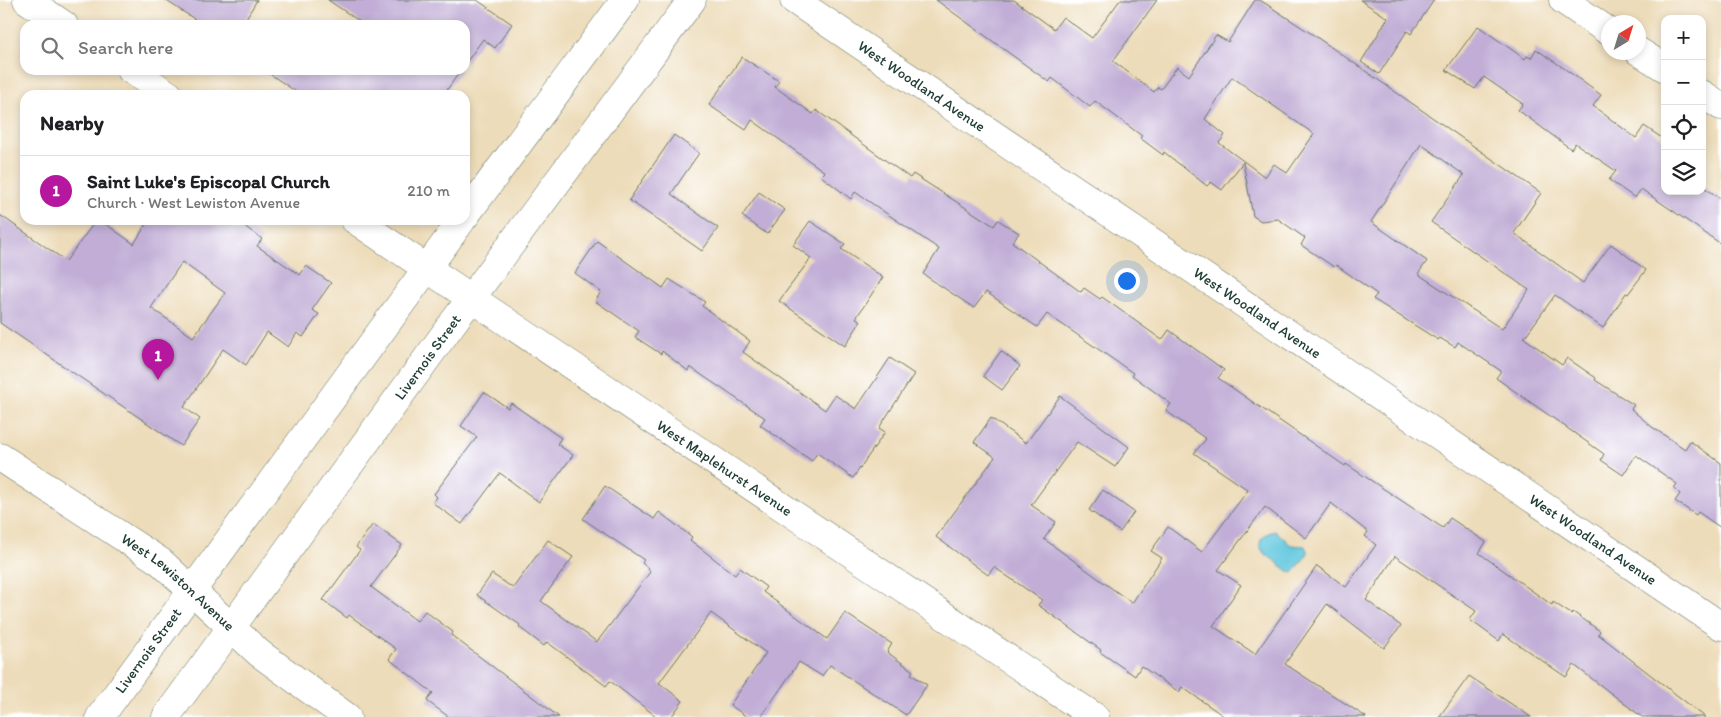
<!DOCTYPE html>
<html lang="en">
<head>
<meta charset="utf-8">
<style>
	body { margin:0; font-family:Itim,sans-serif; background:#f6f6f6; color:#202124 }
	.controls { position:absolute; right:15px; top:15px; display:grid; overflow:hidden; border-radius:10px; box-shadow:0 2px 8px #0003 }
	.controls button { width:45px; height:45px; display:grid; place-items:center; padding:0; border:0; border-bottom:1px solid #e0e0e0; background:#fff; color:#202124; font:25px sans-serif }
	.compass { position:absolute; left:1601px; top:15px; width:45px; height:45px; border-radius:50%; background:#fff; box-shadow:0 2px 8px #0003; rotate:38deg }
	.you { position:absolute; left:1126px; top:280px; width:18px; height:18px; margin:-12px; border:4px solid #fff; border-radius:50%; background:#1a73e8; box-shadow:0 0 0 8px #1a73e833 }
	.badge { display:grid; place-items:center; width:32px; height:32px; border-radius:50%; background:#b5179e; color:#fff; font-size:16px; font-weight:700 }
	.pin { position:absolute; translate:-50% -41px; filter:drop-shadow(0 1px 2px #0008) }
	.pin::after { content:''; position:absolute; top:26px; width:18px; height:15px; background:inherit; clip-path:polygon(0 0,100% 0,50% 100%) }
	.list { margin:0; padding:0; list-style:none }
	h2 { display:flex; justify-content:space-between; align-items:center; height:65px; margin:0; padding:0 20px; font-size:21px }
	h2 small { font-size:16px; font-weight:400; color:#757577 }
	.list li { display:grid; grid-template-columns:32px 1fr auto; gap:15px; align-items:center; box-sizing:border-box; height:70px; padding:0 20px; border-top:1px solid #e0e0e0 }
	.list b { display:block; font-size:19px; white-space:nowrap }
	.list p { margin:0; font-size:16px; white-space:nowrap; color:#757577 }
	.list em { font-size:16px; font-style:normal; color:#757577 }
	.icon { flex:none; width:28px; height:28px; fill:none; stroke:currentColor; stroke-width:2; stroke-linecap:round; stroke-linejoin:round }
	.map { position:relative; flex:none; width:1721px; height:717px; overflow:hidden }
	.search { position:absolute; background:#fff; box-shadow:0 2px 8px #0003; left:20px; top:20px; width:450px; height:55px; display:flex; align-items:center; gap:12px; box-sizing:border-box; padding:0 18px; border-radius:15px; color:#757577; font-size:19px }
	.panel { position:absolute; background:#fff; box-shadow:0 2px 8px #0003; left:20px; top:90px; width:450px; height:135px; border-radius:15px }
	.map>svg:first-child { display:block }
</style>
</head>
<body>
<div class="map">
<svg width="1721" height="717" viewBox="0 0 1721 717">
	<rect width="100%" height="100%" fill="#fff"/>
	<filter id="ink" filterUnits="userSpaceOnUse"><feTurbulence type="fractalNoise" baseFrequency=".02" numOctaves="2"/><feDisplacementMap in="SourceGraphic" scale="10" xChannelSelector="R" yChannelSelector="G"/><feConvolveMatrix kernelMatrix="1 2 1 2 8 2 1 2 1" color-interpolation-filters="sRGB"/></filter>
	<filter id="wash" filterUnits="userSpaceOnUse"><feTurbulence type="fractalNoise" baseFrequency=".0096" numOctaves="4" result="noise"/><feDisplacementMap in="SourceGraphic" scale="20" xChannelSelector="R" yChannelSelector="G"/><feGaussianBlur stdDeviation="1.12" result="paint"/><feColorMatrix in="noise" values="0 0 0 0 0 0 0 0 0 0 0 0 0 0 0 0 0 1.4 0 .05"/><feComposite in="paint" operator="in"/></filter>
	<g filter="url(#wash)">
		<rect width="100%" height="100%" fill="#eddcb9"/>
		<path fill="#62c7df" stroke="#40828a" d="M1276,531L1291,545L1305,546L1308,553L1294,572L1291,573L1263,552L1260,546C1259,537 1268,532 1276,531Z"/>
		<g id="blocks">
			<g fill="#c1add6" fill-rule="evenodd">
				<polygon points="165,0 257,0 242,25 196,25 193,23 196,20"/>
				<polygon points="328,0 477,0 512,24 495,48 483,39 465,64 465,25 365,25"/>
				<path d="M936,0H1014L1054,29L1063,17L1092,38L1120,0H1157L1113,61L1154,92L1158,87L1161,89L1177,67L1189,76L1216,35L1228,42L1255,0H1260L1315,36L1541,193L1514,233L1583,283L1611,244L1646,270L1628,294L1626,293L1603,328L1555,295L1524,338L1562,365L1567,358L1596,378L1595,380L1634,405L1631,409L1652,427L1685,449L1690,441L1721,463V528L1698,512L1696,515L1675,501L1680,494L1674,488L1677,484L1636,455L1623,475L1601,460L1604,454L1496,378L1501,371L1458,342L1455,347L1440,338L1438,340L1373,299L1377,294L1336,265L1334,267L1301,245L1305,238L1278,219L1261,221L1253,216L1243,162L1222,190L1211,182L1207,186L1164,152L1163,155L1140,138L1142,136L1095,101L1090,107L1052,78L1049,82ZM1232,77L1314,134L1287,173L1274,164L1265,177L1219,143L1225,135L1205,119ZM1421,144L1464,175L1431,222L1529,290L1502,329L1418,274L1427,261L1371,222Z"/>
				<polygon points="1360,0 1434,0 1411,34 1407,31 1379,74 1361,62 1388,18"/>
				<polygon points="1478,26 1525,59 1527,56 1531,58 1536,49 1565,69 1601,95 1593,106 1636,138 1644,126 1665,140 1665,191 1702,191 1702,186 1721,199 1721,244 1641,189 1635,198 1609,180 1616,171 1575,143 1571,149 1518,110 1523,104 1484,77 1475,89 1446,70"/>
				<path d="M742,57L779,81L775,87L813,114L816,110L910,178L913,174L994,226L998,220L1019,233L1012,242L1081,292L1084,288L1100,299L1102,297L1162,340L1169,330L1224,370L1218,378L1345,466L1346,464L1443,528L1450,518L1486,542L1479,553L1552,605L1553,602L1571,614L1573,612L1600,631L1598,634L1705,717H1642L1574,665L1566,677L1503,634L1499,641L1470,620L1476,611L1395,556L1366,600L1401,626L1384,648L1327,604L1285,664L1366,717H1225L1182,687L1179,692L1141,666L1135,676L1100,652L1101,650L1038,605L1042,600L994,567L988,575L936,537L995,457L974,442L991,418L1026,443L1060,396L1129,447L1115,467L1077,442L1031,505L1056,522L1044,539L1132,603L1162,558L1151,551L1168,527L1202,552L1248,490L1194,453L1206,439L1166,411L1171,404L1132,375L1133,373L1047,314L1037,327L986,292L974,308L923,274L939,249L855,192L851,199L821,176L825,172L752,120L746,130L709,105ZM1331,503L1368,532L1365,536L1376,545L1346,587L1317,566L1255,654L1213,626L1241,585L1218,570L1265,507L1306,538Z"/>
				<polygon points="264,70 461,70 444,94 438,95 301,95"/>
				<polygon points="674,135 699,153 671,194 718,228 702,251 629,200"/>
				<polygon points="759,192 785,210 767,234 742,216"/>
				<path d="M0,215L66,261L96,220H100L134,244L149,220H236L262,239L257,246L300,275L306,266L331,283L312,310L319,314L303,337L297,333L288,347L267,332L246,365L223,349L184,407L200,419L181,446L0,323ZM182,262L225,293L193,337L151,308Z"/>
				<polygon points="810,221 845,244 841,249 883,277 856,318 861,321 845,346 779,301 811,258 793,245"/>
				<polygon points="597,241 663,288 669,279 705,302 702,306 750,341 743,352 825,410 835,395 856,409 890,358 914,374 879,428 885,432 853,478 817,453 812,461 760,425 765,418 690,367 688,371 662,351 661,354 635,337 639,331 595,301 601,292 575,273"/>
				<polygon points="1001,351 1020,366 1002,390 983,376"/>
				<polygon points="484,392 508,408 511,403 561,438 557,444 573,455 539,502 500,473 462,524 433,503 437,497 434,494 477,437 461,426"/>
				<polygon points="605,486 654,519 659,512 692,537 690,540 735,575 740,568 766,587 763,592 827,639 845,613 892,644 887,652 913,671 911,674 927,685 906,715 830,665 822,676 799,662 761,717 747,717 730,705 766,653 711,613 659,683 683,701 671,717 657,717 610,681 606,686 547,642 544,646 519,627 520,625 477,595 492,574 513,588 548,540 573,557 541,601 597,642 650,572 649,569 642,563 644,560 583,519"/>
				<polygon points="1103,490 1134,512 1120,532 1089,510"/>
				<polygon points="373,524 402,545 371,587 417,621 425,611 453,632 451,635 559,717 449,717 427,701 433,693 389,659 396,649 349,615 347,618 323,600 360,550 356,547"/>
				<polygon points="1469,676 1531,717 1439,717"/>
			</g>
		</g>
	</g>
	<g filter="url(#ink)">
		<use href="#blocks" fill-opacity="0" stroke="#677563" stroke-width="1"/>
		<g fill="none" stroke-linecap="round" stroke-linejoin="round">
			<defs>
				<g id="minor">
					<polyline points="27,0 64,25"/>
					<path id="s1" d="M794,0L1721,626"/>
					<polyline points="1563,0 1608,31"/>
					<polyline points="1638,51 1665,68"/>
					<polyline points="131,70 169,95"/>
					<polyline points="1702,94 1721,106"/>
					<polyline points="465,216 625,0"/>
					<path id="s2" d="M355,220L1095,717"/>
					<path id="s3" d="M0,457L161,562L259,653L347,717"/>
					<path id="s4" d="M100,717L462,220"/>
					<path id="s5" d="M166,717L452,324L692,0"/>
				</g>
			</defs>
			<use href="#minor" stroke="#677563" stroke-width="29"/>
			<use href="#minor" stroke="#fff" stroke-width="28"/>
		</g>
	</g>
	<g text-anchor="middle" stroke-width="4" stroke-linejoin="round" paint-order="stroke">
		<g font-size="15" fill="#1f3d34" stroke="#fff">
			<text dy="5" stroke="none"><textPath href="#s1" startOffset="154">West Woodland Avenue</textPath></text>
			<text dy="5" stroke="none"><textPath href="#s1" startOffset="559">West Woodland Avenue</textPath></text>
			<text dy="5" stroke="none"><textPath href="#s5" startOffset="445">Livernois Street</textPath></text>
			<text dy="5" stroke="none"><textPath href="#s2" startOffset="445">West Maplehurst Avenue</textPath></text>
			<text dy="5" stroke="none"><textPath href="#s1" startOffset="964">West Woodland Avenue</textPath></text>
			<text dy="5" stroke="none"><textPath href="#s3" startOffset="218">West Lewiston Avenue</textPath></text>
			<text dy="5" stroke="none"><textPath href="#s4" startOffset="82">Livernois Street</textPath></text>
		</g>
	</g>
</svg>
<div class="controls">
<button>+</button>
<button>−</button>
<button><svg class="icon" aria-label="locate" viewBox="0 0 24 24"><circle cx="12" cy="12" r="6"/><path d="M12 2v4M12 18v4M2 12h4M18 12h4"/></svg></button>
<button><svg class="icon" aria-label="layers" viewBox="0 0 24 24"><path d="M12 4l9 5-9 5-9-5zM3 14l9 5 9-5"/></svg></button>
</div>
<svg class="compass" viewBox="-18 -18 36 36"><path d="M0-13l5 13h-10z" fill="#e53935"/><path d="M0 13l5-13h-10z" fill="#757577"/></svg>
<div class="you"></div>
<div class="pin badge" style="left:158px;top:380px">1</div>
<div class="search"><svg class="icon" aria-label="search" viewBox="0 0 24 24"><circle cx="10" cy="10" r="6"/><path d="M15 15l6 6"/></svg>Search here</div>
<section class="panel">
<h2>Nearby<small></small></h2>
<ul class="list">
<li><span class="badge">1</span><div><b>Saint Luke's Episcopal Church</b><p>Church · West Lewiston Avenue</p></div><em>210 m</em></li>
</ul>
</section>
</div>
</body>
</html>
